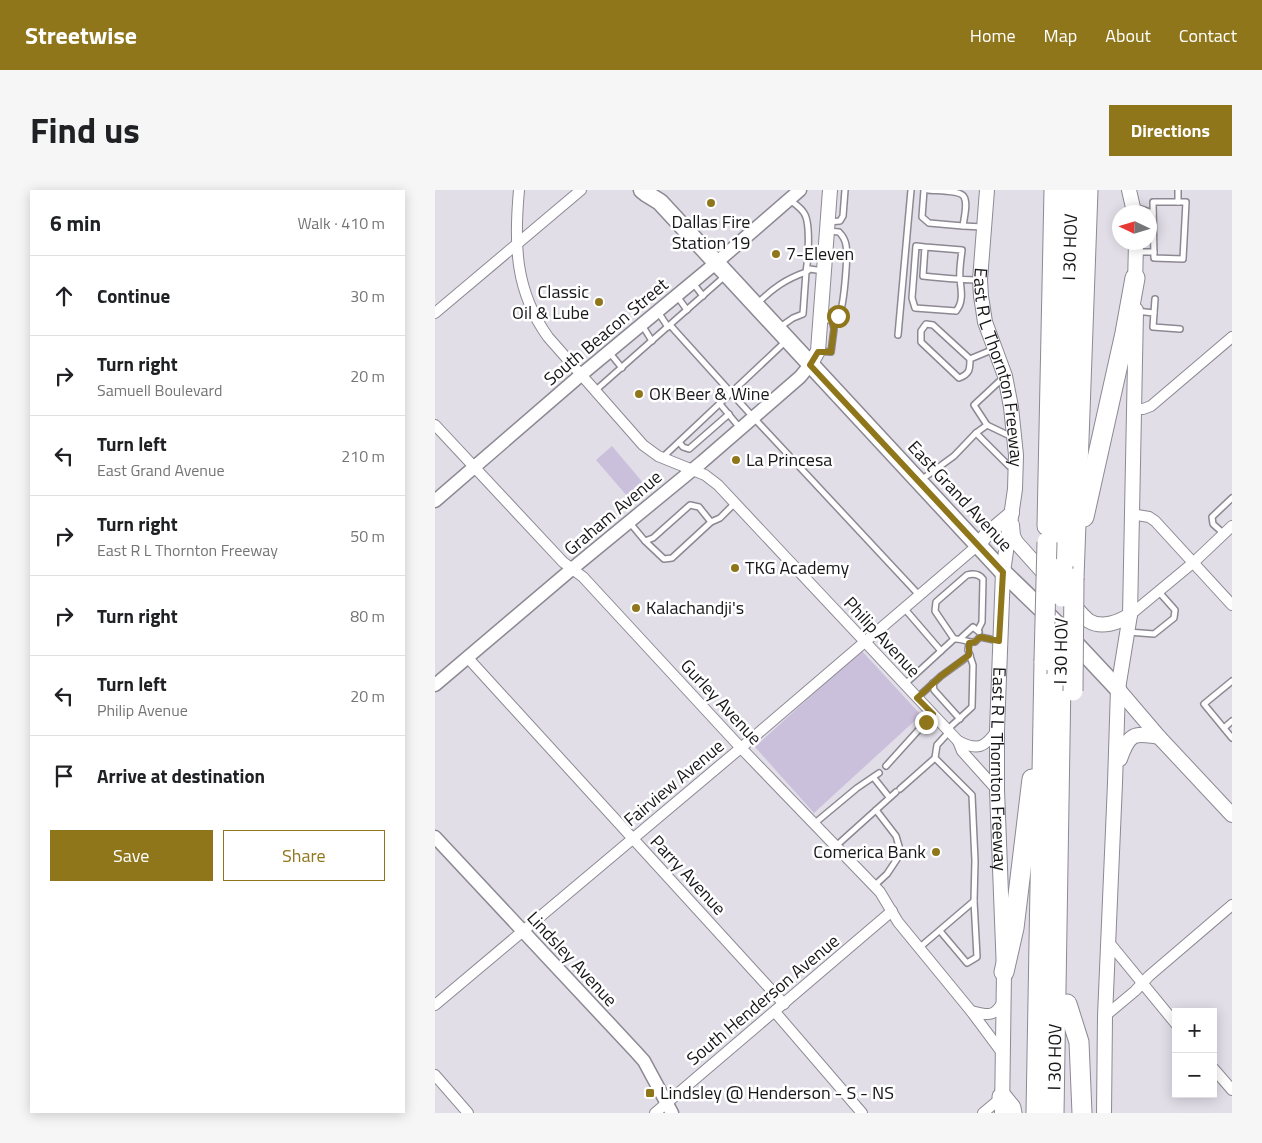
<!DOCTYPE html>
<html lang="en">
<head>
<meta charset="utf-8">
<style>
	body { margin:0; font-family:"Titillium Web",sans-serif; background:#f6f6f6; color:#202124 }
	.controls { position:absolute; right:15px; bottom:15px; display:grid; overflow:hidden; border-radius:0px; box-shadow:0 2px 12px #0003 }
	.controls button { width:45px; height:45px; display:grid; place-items:center; padding:0; border:0; border-bottom:1px solid #e0e0e0; background:#fff; color:#202124; font:25px sans-serif }
	.compass { position:absolute; left:677px; top:15px; width:45px; height:45px; border-radius:50%; background:#fff; box-shadow:0 2px 12px #0003; rotate:274deg }
	.stop { position:absolute; width:15px; height:15px; margin:-11px; border:4px solid #8f761b; border-radius:50%; background:#fff }
	.stop.end { background:#8f761b; border-color:#fff; box-shadow:0 1px 5px #0008 }
	.list { margin:0; padding:0; list-style:none }
	h2 { display:flex; justify-content:space-between; align-items:center; height:65px; margin:0; padding:0 20px; font-size:21px }
	h2 small { font-size:16px; font-weight:400; color:#757577 }
	.list li { display:grid; grid-template-columns:32px 1fr auto; gap:15px; align-items:center; box-sizing:border-box; height:80px; padding:0 20px; border-top:1px solid #e0e0e0 }
	.list b { display:block; font-size:19px; white-space:nowrap }
	.list p { margin:0; font-size:16px; white-space:nowrap; color:#757577 }
	.list em { font-size:16px; font-style:normal; color:#757577 }
	.actions { display:flex; gap:10px; padding:15px 20px }
	.actions a { flex:1; padding:11px 0; border:1px solid #8f761b; border-radius:0px; text-align:center; font-size:18px; color:#8f761b }
	.actions .main { background:#8f761b; color:#fff }
	.icon { flex:none; width:28px; height:28px; fill:none; stroke:currentColor; stroke-width:2; stroke-linecap:round; stroke-linejoin:round }
	.map { position:relative; flex:none; width:797px; height:923px; overflow:hidden; border-radius:0px }
	header { display:flex; align-items:center; gap:30px; box-sizing:border-box; height:70px; padding:0 25px; background:#8f761b; color:#fff }
	header strong { font-size:24px }
	nav { display:flex; gap:28px; margin-inline-start:auto; font-size:18px }
	.intro { display:flex; align-items:center; justify-content:space-between; box-sizing:border-box; height:120px; padding:0 30px }
	h1 { margin:0; font-size:35px }
	.button { padding:12px 22px; border-radius:0px; background:#8f761b; color:#fff; font-size:18px; font-weight:700 }
	main { display:flex; gap:30px; padding:0 30px }
	aside { flex:1; background:#fff; border-radius:0px; box-shadow:0 2px 12px #0003 }
	.map>svg:first-child { display:block }
</style>
</head>
<body>
<header>
<strong>Streetwise</strong>
<nav><a>Home</a><a>Map</a><a>About</a><a>Contact</a></nav>
</header>
<div class="intro"><h1>Find us</h1><a class="button">Directions</a></div>
<main>
<aside>
<h2>6 min<small>Walk · 410 m</small></h2>
<ul class="list">
<li><svg class="icon" aria-label="ahead" viewBox="0 0 24 24"><path d="M12 20V5M6 11l6-6 6 6"/></svg><div><b>Continue</b></div><em>30 m</em></li>
<li><svg class="icon" aria-label="right" viewBox="0 0 24 24"><path d="M7 20v-9h11M14 6l5 5-5 5"/></svg><div><b>Turn right</b><p>Samuell Boulevard</p></div><em>20 m</em></li>
<li><svg class="icon" aria-label="left" viewBox="0 0 24 24"><path d="M17 20v-9H6M10 6l-5 5 5 5"/></svg><div><b>Turn left</b><p>East Grand Avenue</p></div><em>210 m</em></li>
<li><svg class="icon" aria-label="right" viewBox="0 0 24 24"><path d="M7 20v-9h11M14 6l5 5-5 5"/></svg><div><b>Turn right</b><p>East R L Thornton Freeway</p></div><em>50 m</em></li>
<li><svg class="icon" aria-label="right" viewBox="0 0 24 24"><path d="M7 20v-9h11M14 6l5 5-5 5"/></svg><div><b>Turn right</b></div><em>80 m</em></li>
<li><svg class="icon" aria-label="left" viewBox="0 0 24 24"><path d="M17 20v-9H6M10 6l-5 5 5 5"/></svg><div><b>Turn left</b><p>Philip Avenue</p></div><em>20 m</em></li>
<li><svg class="icon" aria-label="arrive" viewBox="0 0 24 24"><path d="M6 21V4h12l-3 4 3 4H6"/></svg><div><b>Arrive at destination</b></div></li>
</ul>
<div class="actions"><a class="main">Save</a><a>Share</a></div>
</aside>
<div class="map">
<svg width="797" height="923" viewBox="0 0 797 923">
	<rect width="100%" height="100%" fill="#e1dee8"/>
	<g fill="#cbc0dc">
		<polygon points="177,256 215,301 199,314 161,270"/>
		<polygon points="426,460 486,525 379,623 320,557"/>
	</g>
	<g fill="none" stroke-linecap="round" stroke-linejoin="round">
		<defs>
			<g id="service">
				<polyline points="489,0 487,27 494,33 528,36"/>
				<path d="M493,0C501,1 526,0 529,7C533,13 529,28 528,36L548,37"/>
				<polygon points="718,12 751,12 748,69 719,68"/>
				<polyline points="743,12 743,0"/>
				<polyline points="700,17 718,23"/>
				<polyline points="393,32 405,31 408,26 410,0"/>
				<path d="M490,57L481,56L477,108L480,118L521,121C529,112 526,99 525,89C524,80 526,69 527,60L490,57L488,86C507,88 526,90 545,90"/>
				<polyline points="701,62 719,62"/>
				<polyline points="258,93 268,106"/>
				<polyline points="242,106 252,120"/>
				<path d="M323,113C338,98 351,89 371,82C373,70 376,33 369,23C366,18 360,14 355,10"/>
				<polyline points="701,121 719,123 718,137 745,139"/>
				<polyline points="223,122 233,137"/>
				<polyline points="719,123 720,109"/>
				<path d="M390,130C395,130 400,130 404,125C409,117 413,66 411,55C410,49 408,46 404,42L393,41"/>
				<polyline points="207,135 217,151"/>
				<polyline points="235,135 318,227 484,405"/>
				<polyline points="345,137 358,128 368,124 371,82 375,79 388,81"/>
				<polyline points="463,145 476,0"/>
				<polyline points="383,161 396,162 399,139 397,130"/>
				<polyline points="174,162 187,178"/>
				<path d="M535,169C535,179 535,184 524,188L486,152V141L491,134L498,135L535,169L559,159"/>
				<polyline points="161,200 290,86"/>
				<polyline points="285,214 305,238"/>
				<polyline points="552,235 539,215 569,187"/>
				<polyline points="541,243 552,235 577,247"/>
				<polyline points="244,252 248,257 254,259 294,224"/>
				<polyline points="228,267 351,151"/>
				<polyline points="486,290 519,266 541,243 574,276 579,278"/>
				<polyline points="195,333 210,351 218,348 255,315 264,317 276,332 285,328 300,313"/>
				<polyline points="788,343 778,334 777,327 797,308"/>
				<polyline points="210,351 229,369 237,368 276,332"/>
				<polyline points="469,418 506,461"/>
				<polyline points="693,442 719,444 739,428 740,420 724,402"/>
				<polyline points="526,448 538,437 544,442"/>
				<path d="M519,449L500,421L501,412L532,385C539,383 544,384 548,389L547,432L543,440"/>
				<polyline points="797,491 769,514 797,548"/>
				<polyline points="498,493 499,500 525,529"/>
				<path d="M470,494L519,449C528,448 532,453 540,452L545,447L564,451"/>
				<polyline points="482,508 506,486 535,465"/>
				<polyline points="789,538 797,531"/>
				<polyline points="513,539 537,517 538,475 533,460 534,453"/>
				<polyline points="451,576 498,524"/>
				<polyline points="439,588 454,607"/>
				<polyline points="465,599 500,568 502,555 514,542"/>
				<polyline points="380,633 422,598 444,583"/>
				<polyline points="401,656 461,602"/>
				<polyline points="439,696 452,684 466,663 461,646 441,620"/>
				<polyline points="505,741 532,773 542,767 539,711"/>
				<polyline points="484,758 539,711 540,671 537,605 500,568"/>
			</g>
			<g id="minor">
				<path d="M84,0C79,55 80,101 113,147L208,255L223,266L270,285L283,295L523,551"/>
				<polyline points="0,123 146,0"/>
				<polyline points="699,219 708,219 716,216 797,147"/>
				<polyline points="0,235 128,372 148,387 306,558 445,702 463,732 536,821"/>
				<polyline points="696,324 714,327 720,331 797,415"/>
				<polyline points="695,425 759,372 797,336"/>
				<polyline points="32,467 349,814"/>
				<path d="M562,540C550,558 542,561 523,551L527,561L562,600"/>
				<polyline points="672,750 741,834"/>
				<path d="M568,811C560,828 552,825 536,821L568,864"/>
				<polyline points="0,815 314,551 543,355"/>
				<polyline points="340,822 427,923"/>
				<polyline points="670,826 700,801 714,786 797,715"/>
				<polyline points="778,878 797,900"/>
				<polyline points="0,885 33,923"/>
				<polyline points="220,923 457,721"/>
				<polyline points="548,923 567,907"/>
			</g>
			<g id="tertiary">
				<polyline points="0,311 147,184 282,72 365,0"/>
				<polyline points="0,495 138,378 267,272 365,187 375,175"/>
				<polyline points="0,647 200,861 209,871 237,923"/>
			</g>
			<g id="secondary">
				<path id="s1" d="M552,0L545,90L546,106L550,132L570,186L576,217L581,265L580,299L568,382L562,540V600L569,782L567,923"/>
				<polyline points="694,0 699,22"/>
				<polyline points="700,96 701,52"/>
				<polyline points="375,175 383,161 395,0"/>
				<polyline points="577,335 578,346 581,352 615,390"/>
				<polyline points="543,355 552,344 577,323"/>
				<path d="M635,411C641,417 647,426 654,431C667,439 684,432 695,425"/>
				<polyline points="683,499 724,547 797,625"/>
				<path d="M685,569C694,544 698,542 724,547"/>
				<polyline points="669,923 670,826 680,593 683,499 695,425 701,120"/>
			</g>
			<polyline id="primary" points="207,0 212,4 225,12 568,382 623,435 683,499"/>
			<g id="motorway">
				<path id="s2" d="M629,327L632,147L637,0"/>
				<polyline points="649,327 690,143 700,88"/>
				<polyline points="612,336 619,0"/>
				<polyline points="624,372 625,316"/>
				<polyline points="639,388 653,0"/>
				<polyline points="569,782 579,738 597,589"/>
				<polyline points="632,814 644,852 647,923"/>
				<polyline points="567,907 576,918 577,923"/>
				<polyline points="601,923 609,471"/>
				<path id="s3" d="M619,923L626,489"/>
			</g>
		</defs>
		<use href="#service" stroke="#8d8993" stroke-width="8"/>
		<use href="#minor" stroke="#8d8993" stroke-width="12"/>
		<use href="#tertiary" stroke="#8d8993" stroke-width="15"/>
		<use href="#secondary" stroke="#8d8993" stroke-width="16"/>
		<use href="#primary" stroke="#8d8993" stroke-width="19"/>
		<use href="#motorway" stroke="#8d8993" stroke-width="21"/>
		<use href="#service" stroke="#fff" stroke-width="5"/>
		<use href="#minor" stroke="#fff" stroke-width="10"/>
		<use href="#tertiary" stroke="#fff" stroke-width="12"/>
		<use href="#secondary" stroke="#fff" stroke-width="14"/>
		<use href="#primary" stroke="#fff" stroke-width="16"/>
		<use href="#motorway" stroke="#fff" stroke-width="19"/>
		<defs>
			<g id="motorway-bridge">
				<polyline points="627,407 628,376"/>
				<polyline points="609,471 612,352"/>
				<polyline points="622,484 622,450"/>
				<polyline points="638,501 639,388"/>
			</g>
		</defs>
		<use href="#motorway-bridge" stroke="#8d8993" stroke-width="21" stroke-linecap="butt"/>
		<use href="#motorway-bridge" stroke="#fff" stroke-width="19"/>
	</g>
	<g fill="none" stroke-linecap="round" stroke-linejoin="round">
		<polyline stroke="#8f761b" stroke-width="6" points="403,126 397,130 399,139 396,162 383,162 375,175 568,382 564,451 545,447 540,452 534,453 534,465 506,486 482,508 498,524 491,532"/>
	</g>
	<g fill="#8f761b" stroke="#fff" stroke-width="2">
		<circle cx="276" cy="13" r="5"/>
		<circle cx="341" cy="64" r="5"/>
		<circle cx="164" cy="112" r="5"/>
		<circle cx="204" cy="204" r="5"/>
		<circle cx="301" cy="270" r="5"/>
		<circle cx="300" cy="378" r="5"/>
		<circle cx="201" cy="418" r="5"/>
		<circle cx="501" cy="662" r="5"/>
		<rect x="210" y="898" width="10" height="10" rx="2.5"/>
	</g>
	<g text-anchor="middle" stroke-width="5" stroke-linejoin="round" paint-order="stroke">
		<g font-size="18" fill="#171619" stroke="#fff" text-anchor="start">
			<text x="276" y="38" text-anchor="middle">Dallas Fire<tspan x="276" dy="21">Station 19</tspan></text>
			<text x="351" y="70">7-Eleven</text>
			<text x="154" y="108" text-anchor="end">Classic<tspan x="154" dy="21">Oil &amp; Lube</tspan></text>
			<text x="214" y="210">OK Beer &amp; Wine</text>
			<text x="311" y="276">La Princesa</text>
			<text x="310" y="384">TKG Academy</text>
			<text x="211" y="424">Kalachandji's</text>
			<text x="491" y="668" text-anchor="end">Comerica Bank</text>
			<text x="225" y="909">Lindsley @ Henderson - S - NS</text>
		</g>
		<g font-size="18" fill="#171619" stroke="#fff">
			<text dy="6" stroke="none"><textPath href="#s2" startOffset="270">I 30 HOV</textPath></text>
			<text transform="translate(171 142) rotate(-40)" y="6">South Beacon Street</text>
			<text dy="6" stroke="none"><textPath href="#s1" startOffset="180">East R L Thornton Freeway</textPath></text>
			<text transform="translate(525 306) rotate(47)" y="6">East Grand Avenue</text>
			<text transform="translate(178 323) rotate(-40)" y="6">Graham Avenue</text>
			<text transform="translate(447 447) rotate(47)" y="6">Philip Avenue</text>
			<text transform="translate(626 461) rotate(-89)" y="6">I 30 HOV</text>
			<text transform="translate(286 512) rotate(47)" y="6">Gurley Avenue</text>
			<text dy="6" stroke="none"><textPath href="#s1" startOffset="585">East R L Thornton Freeway</textPath></text>
			<text transform="translate(239 593) rotate(-40)" y="6">Fairview Avenue</text>
			<text transform="translate(253 685) rotate(47)" y="6">Parry Avenue</text>
			<text transform="translate(137 769) rotate(47)" y="6">Lindsley Avenue</text>
			<text transform="translate(328 810) rotate(-40)" y="6">South Henderson Avenue</text>
			<text dy="6" stroke="none"><textPath href="#s3" startOffset="56">I 30 HOV</textPath></text>
		</g>
	</g>
</svg>
<div class="controls">
<button>+</button>
<button>−</button>
</div>
<svg class="compass" viewBox="-18 -18 36 36"><path d="M0-13l5 13h-10z" fill="#e53935"/><path d="M0 13l5-13h-10z" fill="#757577"/></svg>
<div class="stop" style="left:403px;top:126px"></div>
<div class="stop end" style="left:491px;top:532px"></div>
</div>
</main>
</body>
</html>
